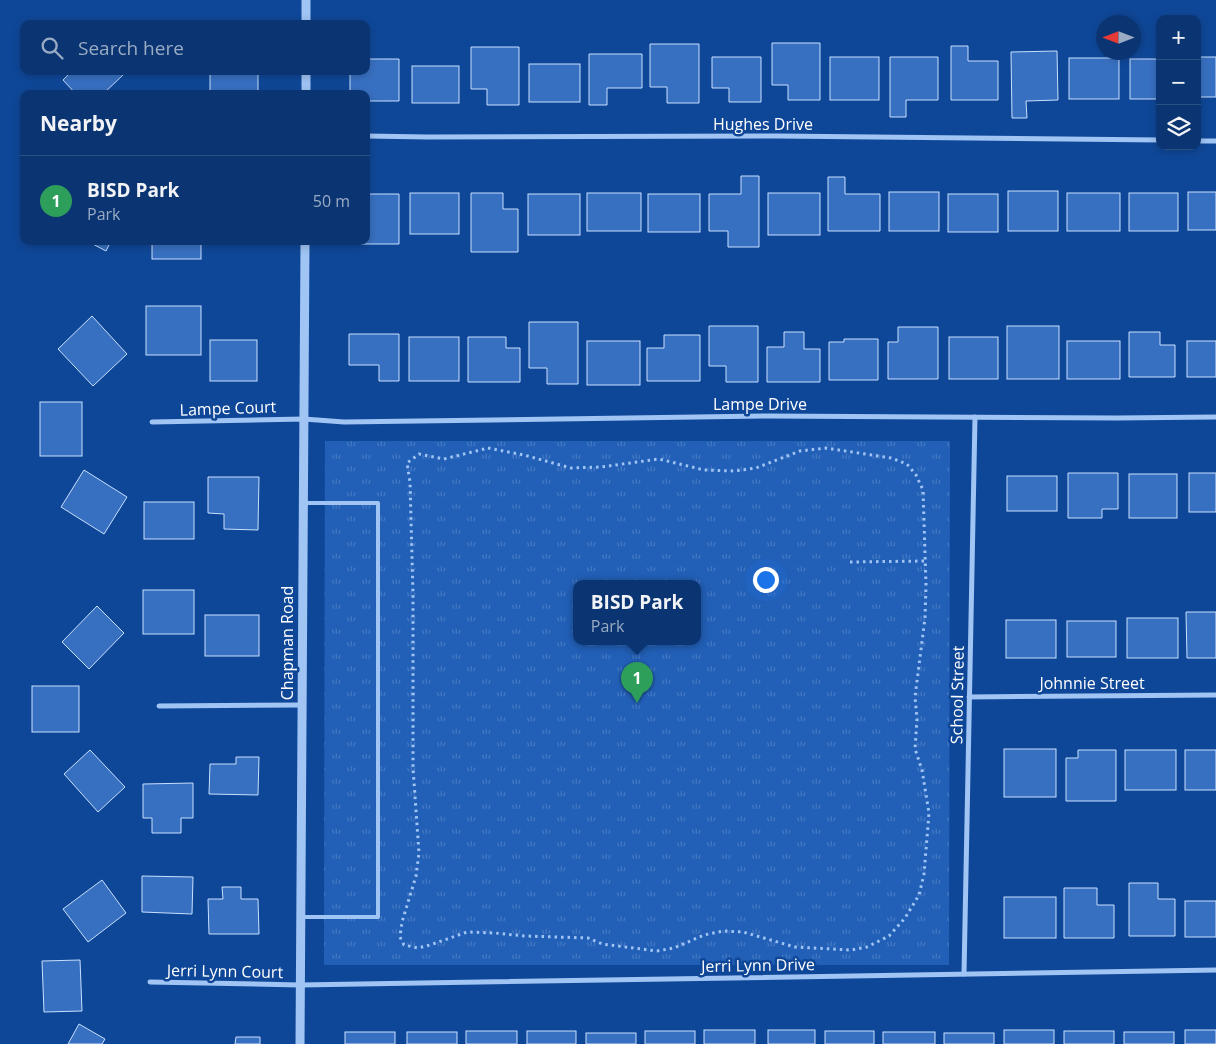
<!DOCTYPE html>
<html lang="en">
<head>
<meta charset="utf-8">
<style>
	body { margin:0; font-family:"Open Sans",sans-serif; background:#19407a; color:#f1f3f6 }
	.controls { position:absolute; right:15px; top:15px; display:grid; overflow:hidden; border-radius:10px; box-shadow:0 2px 8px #0003 }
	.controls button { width:45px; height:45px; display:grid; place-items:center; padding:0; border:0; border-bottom:1px solid #2b5084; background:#0b3572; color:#f1f3f6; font:25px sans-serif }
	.compass { position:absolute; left:1096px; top:15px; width:45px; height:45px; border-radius:50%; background:#0b3572; box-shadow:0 2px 8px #0003; rotate:270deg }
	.you { position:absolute; left:765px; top:579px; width:18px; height:18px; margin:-12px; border:4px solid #fff; border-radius:50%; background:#1a73e8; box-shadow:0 0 0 8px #1a73e833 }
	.badge { display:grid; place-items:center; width:32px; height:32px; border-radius:50%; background:#ffd763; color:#fff; font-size:16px; font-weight:700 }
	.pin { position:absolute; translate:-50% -41px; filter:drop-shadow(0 1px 2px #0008) }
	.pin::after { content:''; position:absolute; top:26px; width:18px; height:15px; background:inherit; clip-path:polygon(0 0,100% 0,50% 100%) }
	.popup { position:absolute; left:573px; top:580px; width:128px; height:65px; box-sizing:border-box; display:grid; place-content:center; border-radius:10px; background:#0b3572; filter:drop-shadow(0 1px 4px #0005); font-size:16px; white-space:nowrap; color:#9aabc4 }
	.popup b { font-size:19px; color:#f1f3f6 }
	.popup::after { content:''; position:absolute; left:50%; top:100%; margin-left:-10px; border:10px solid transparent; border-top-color:#0b3572 }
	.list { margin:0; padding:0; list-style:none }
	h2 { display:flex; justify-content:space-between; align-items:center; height:65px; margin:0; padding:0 20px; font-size:21px }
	h2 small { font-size:16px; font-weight:400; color:#9aabc4 }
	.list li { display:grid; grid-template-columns:32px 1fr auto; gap:15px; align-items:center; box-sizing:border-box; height:90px; padding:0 20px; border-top:1px solid #2b5084 }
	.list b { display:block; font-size:19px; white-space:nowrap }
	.list p { margin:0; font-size:16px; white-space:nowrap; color:#9aabc4 }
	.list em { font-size:16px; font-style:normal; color:#9aabc4 }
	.icon { flex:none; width:28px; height:28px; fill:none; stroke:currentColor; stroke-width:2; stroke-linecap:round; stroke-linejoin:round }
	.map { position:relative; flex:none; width:1216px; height:1044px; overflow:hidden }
	.search { position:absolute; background:#0b3572; box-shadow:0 2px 8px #0003; left:20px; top:20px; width:350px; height:55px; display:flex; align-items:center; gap:12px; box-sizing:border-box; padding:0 18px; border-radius:10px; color:#9aabc4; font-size:19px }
	.panel { position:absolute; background:#0b3572; box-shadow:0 2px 8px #0003; left:20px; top:90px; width:350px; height:155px; border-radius:10px }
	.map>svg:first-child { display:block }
</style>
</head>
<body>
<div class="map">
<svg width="1216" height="1044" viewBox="0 0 1216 1044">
	<defs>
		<pattern id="park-tufts" width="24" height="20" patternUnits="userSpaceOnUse" patternTransform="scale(1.25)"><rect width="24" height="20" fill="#2260b8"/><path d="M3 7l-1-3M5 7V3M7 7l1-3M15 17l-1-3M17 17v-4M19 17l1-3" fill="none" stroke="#4378c3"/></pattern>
	</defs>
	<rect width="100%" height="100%" fill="#0f4798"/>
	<path fill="url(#park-tufts)" fill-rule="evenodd" d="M325,441H950L949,965H324ZM577,584H697V642H577Z"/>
	<g fill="#3870c1" stroke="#c8dffe">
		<polygon points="772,43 820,43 820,100 788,100 788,85 772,85"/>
		<polygon points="650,44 699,44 699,103 667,103 667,87 650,87"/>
		<polygon points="951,46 968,46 968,61 998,61 998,100 951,100"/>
		<polygon points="471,47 519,47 519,105 487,105 487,89 471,89"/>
		<polygon points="1057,51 1058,100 1026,101 1027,118 1012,118 1011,52"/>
		<polygon points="589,54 642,54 642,88 607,88 607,105 589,105"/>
		<polygon points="712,57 761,57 761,102 729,102 729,88 712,88"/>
		<rect x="830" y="57" width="49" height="43"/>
		<polygon points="890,57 938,57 938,100 906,100 906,117 890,117"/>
		<rect x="1197" y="57" width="19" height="40"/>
		<rect x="1069" y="58" width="50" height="41"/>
		<polygon points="366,59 399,59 399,101 366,101 366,94 350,94 350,71 366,71"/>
		<rect x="1130" y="59" width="30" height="40"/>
		<rect x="529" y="64" width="51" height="38"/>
		<rect x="412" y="66" width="47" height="37"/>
		<polygon points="72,71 120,71 123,75 103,94 76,94 63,80"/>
		<rect x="150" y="71" width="48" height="3"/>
		<rect x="210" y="71" width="48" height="23"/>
		<polygon points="741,176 759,176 759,247 728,247 728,231 709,231 709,194 741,194"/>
		<polygon points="828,177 845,177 845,194 880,194 880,231 828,231"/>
		<rect x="1008" y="191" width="50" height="40"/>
		<rect x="889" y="192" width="50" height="39"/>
		<rect x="1188" y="192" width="28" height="38"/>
		<rect x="410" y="193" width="49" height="41"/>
		<polygon points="471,193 503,193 503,209 518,209 518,252 471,252"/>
		<rect x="587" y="193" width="54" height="38"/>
		<rect x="768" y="193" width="52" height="42"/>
		<rect x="1067" y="193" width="53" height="38"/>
		<rect x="1129" y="193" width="49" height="38"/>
		<polygon points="366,194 399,194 399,244 350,244 350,241 366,241"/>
		<rect x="528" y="194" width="52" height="41"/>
		<rect x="648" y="194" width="52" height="38"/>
		<rect x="948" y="194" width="50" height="38"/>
		<polygon points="87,241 111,241 106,251"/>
		<rect x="152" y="241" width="49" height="18"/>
		<rect x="210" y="241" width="50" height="3"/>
		<rect x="146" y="306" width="55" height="49"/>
		<polygon points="92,316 127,354 93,386 58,349"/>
		<polygon points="529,322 578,322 578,384 547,384 547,368 529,368"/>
		<polygon points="709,326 758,326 758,382 726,382 726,366 709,366"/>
		<rect x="1007" y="326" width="52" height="53"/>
		<polygon points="898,327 938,327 938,379 888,379 888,342 898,342"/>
		<polygon points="784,332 804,332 804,349 820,349 820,382 767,382 767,347 784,347"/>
		<polygon points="1129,332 1160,332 1160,345 1175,345 1175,377 1129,377"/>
		<polygon points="349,334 399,334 399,381 379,381 379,365 349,365"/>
		<polygon points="664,335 700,335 700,381 647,381 647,348 664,348"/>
		<rect x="409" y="337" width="50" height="44"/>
		<polygon points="468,337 506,337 506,348 520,348 520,382 468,382"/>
		<rect x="949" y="337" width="49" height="42"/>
		<polygon points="844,339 878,339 878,380 829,380 829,342 844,342"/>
		<rect x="210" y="340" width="47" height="41"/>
		<rect x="587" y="341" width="53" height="44"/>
		<rect x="1067" y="341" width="53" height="38"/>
		<rect x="1187" y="341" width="29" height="36"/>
		<rect x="40" y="402" width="42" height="54"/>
		<polygon points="84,470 127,497 104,534 61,507"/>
		<polygon points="1068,473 1118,473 1118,509 1102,509 1102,518 1068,518"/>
		<rect x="1189" y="473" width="27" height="39"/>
		<rect x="1129" y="474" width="48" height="44"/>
		<rect x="1007" y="476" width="50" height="35"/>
		<polygon points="208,477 259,477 258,530 224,529 224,514 208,513"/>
		<rect x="144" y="502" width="50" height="37"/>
		<rect x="143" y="590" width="51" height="44"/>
		<polygon points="97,606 124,633 89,669 62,642"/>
		<polygon points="1186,612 1216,612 1216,658 1187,658"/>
		<rect x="205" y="615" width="54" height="41"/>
		<rect x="1127" y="618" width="51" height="40"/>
		<rect x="1006" y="620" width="50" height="38"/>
		<rect x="1067" y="621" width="49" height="36"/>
		<rect x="32" y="686" width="47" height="46"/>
		<rect x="1004" y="749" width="52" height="48"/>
		<polygon points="90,750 125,787 98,812 64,774"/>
		<polygon points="1078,750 1116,750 1116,801 1066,801 1066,758 1078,758"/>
		<rect x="1125" y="750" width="51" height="40"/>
		<rect x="1185" y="750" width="31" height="40"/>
		<polygon points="236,757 259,757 258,795 209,794 210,764 236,764"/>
		<polygon points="193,783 193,818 181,818 181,833 152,833 152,818 143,818 143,784"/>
		<polygon points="142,876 193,877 192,914 142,912"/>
		<polygon points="102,880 126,913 88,942 63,909"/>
		<polygon points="1129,883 1158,883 1158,899 1175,899 1175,936 1129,936"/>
		<polygon points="222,887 241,887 241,899 258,899 259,934 209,934 208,899 223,899"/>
		<polygon points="1064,888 1097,888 1097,905 1114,905 1114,938 1064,938"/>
		<rect x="1004" y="897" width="52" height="41"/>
		<rect x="1185" y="901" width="31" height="36"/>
		<polygon points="80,960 82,1011 44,1012 42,961"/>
		<polygon points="79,1024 105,1039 102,1044 68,1044"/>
		<rect x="704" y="1030" width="51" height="14"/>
		<rect x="768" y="1030" width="47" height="14"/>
		<rect x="1004" y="1030" width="50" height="14"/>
		<rect x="1185" y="1030" width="31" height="14"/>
		<rect x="466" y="1031" width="51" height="13"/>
		<rect x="527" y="1031" width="49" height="13"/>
		<rect x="645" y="1031" width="50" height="13"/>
		<rect x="825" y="1031" width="49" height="13"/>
		<rect x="1064" y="1031" width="50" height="13"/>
		<rect x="345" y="1032" width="50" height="12"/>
		<rect x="407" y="1032" width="50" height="12"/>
		<rect x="883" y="1032" width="52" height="12"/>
		<rect x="1124" y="1032" width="50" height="12"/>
		<rect x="586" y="1033" width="50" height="11"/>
		<rect x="944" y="1033" width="50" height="11"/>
		<polygon points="236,1037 260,1037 260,1044 235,1044"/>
	</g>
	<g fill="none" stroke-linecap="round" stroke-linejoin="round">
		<g stroke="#a0c4f4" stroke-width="3" stroke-dasharray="2.5 4" stroke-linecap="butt">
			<polygon points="488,448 524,455 571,468 601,467 659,459 704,470 735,471 756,468 800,451 826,448 891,458 907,464 916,475 923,490 926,585 925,618 915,697 917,719 915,749 922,770 929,813 924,874 919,895 905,918 889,936 867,947 851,950 795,947 743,932 723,931 704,935 674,948 657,951 602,944 588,938 525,936 495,933 467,932 430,945 418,948 404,945 400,937 402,922 416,876 419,853 413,768 413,594 410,482 407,463 419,454 444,459"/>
			<polyline points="850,562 925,561"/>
		</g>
		<polyline stroke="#a0c4f4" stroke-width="4" points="301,917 378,917 378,503 303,503"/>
		<g stroke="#a0c4f4" stroke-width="5">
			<polyline points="366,136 428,137 778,136 1160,140"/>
			<polyline points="1197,141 1216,141"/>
			<polyline points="152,422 304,419 344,422 768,416 1117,418 1216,417"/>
			<polyline points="969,697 1216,695"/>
			<polyline points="159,706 302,705"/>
			<polyline points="964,974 975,417"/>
			<polyline points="150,982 300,985 1216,970"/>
		</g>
		<g stroke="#a0c4f4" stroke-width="9">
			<polyline points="306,24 306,0"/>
			<polyline points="306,94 306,71"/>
			<polyline points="300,1044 305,241"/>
		</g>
	</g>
	<g text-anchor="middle" stroke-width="5" stroke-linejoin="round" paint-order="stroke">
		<g font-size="16" fill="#fff" stroke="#0f4798">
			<text x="763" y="130">Hughes Drive</text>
			<text x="760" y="410">Lampe Drive</text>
			<text transform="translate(228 408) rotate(-2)" y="6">Lampe Court</text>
			<text transform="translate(287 643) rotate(-90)" y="6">Chapman Road</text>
			<text x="1092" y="689">Johnnie Street</text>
			<text transform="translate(957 695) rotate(-89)" y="6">School Street</text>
			<text transform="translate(758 965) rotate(-1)" y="6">Jerri Lynn Drive</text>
			<text transform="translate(225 971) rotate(1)" y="6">Jerri Lynn Court</text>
		</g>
	</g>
</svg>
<div class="controls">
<button>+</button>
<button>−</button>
<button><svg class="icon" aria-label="layers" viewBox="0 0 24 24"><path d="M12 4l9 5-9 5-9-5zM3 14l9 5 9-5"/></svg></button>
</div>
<svg class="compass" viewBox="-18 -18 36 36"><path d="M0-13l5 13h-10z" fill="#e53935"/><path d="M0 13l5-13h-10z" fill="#9aabc4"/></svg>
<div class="you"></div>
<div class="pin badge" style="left:637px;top:703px;background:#2e9e5b">1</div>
<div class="popup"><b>BISD Park</b>Park</div>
<div class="search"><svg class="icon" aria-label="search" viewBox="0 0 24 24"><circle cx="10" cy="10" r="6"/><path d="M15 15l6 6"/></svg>Search here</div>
<section class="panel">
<h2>Nearby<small></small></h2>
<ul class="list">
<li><span class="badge" style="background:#2e9e5b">1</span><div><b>BISD Park</b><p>Park</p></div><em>50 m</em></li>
</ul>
</section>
</div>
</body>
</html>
